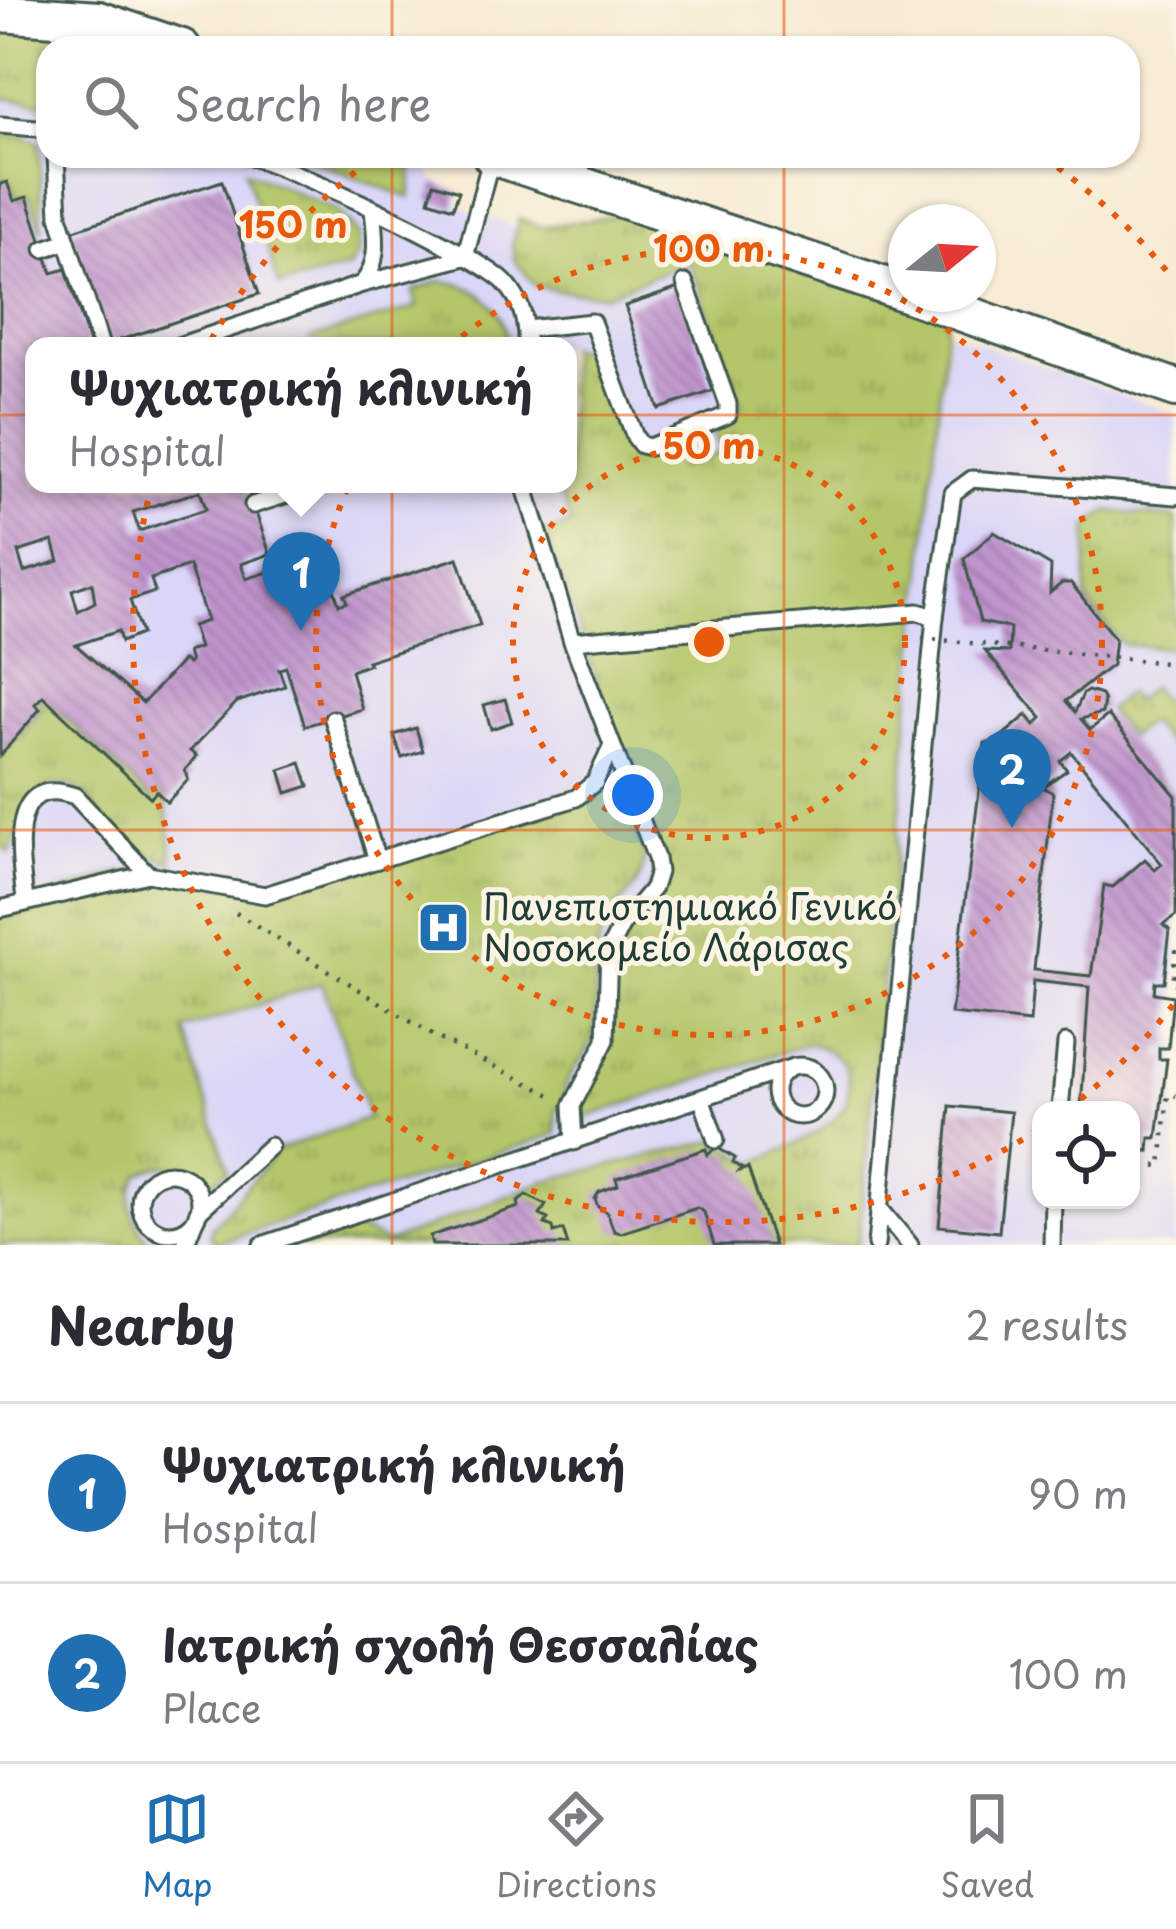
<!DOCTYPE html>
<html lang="en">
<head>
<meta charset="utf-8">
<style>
	body { margin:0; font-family:"Playpen Sans",sans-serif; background:#f7f7f7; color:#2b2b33 }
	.controls { position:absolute; right:36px; bottom:36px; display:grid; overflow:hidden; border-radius:24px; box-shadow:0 3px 9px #0004 }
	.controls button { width:108px; height:108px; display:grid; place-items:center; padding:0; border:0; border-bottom:3px solid #e1e1e2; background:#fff; color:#2b2b33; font:60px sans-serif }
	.compass { position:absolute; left:888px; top:204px; width:108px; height:108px; border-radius:50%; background:#fff; box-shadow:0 3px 9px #0004; rotate:72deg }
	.you { position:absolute; left:633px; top:795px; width:42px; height:42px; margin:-30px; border:9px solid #fff; border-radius:50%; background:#1a73e8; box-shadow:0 0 0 18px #1a73e833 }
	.badge { display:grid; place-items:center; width:78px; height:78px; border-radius:50%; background:#1f6fb2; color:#fff; font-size:39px; font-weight:700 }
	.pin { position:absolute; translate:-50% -99px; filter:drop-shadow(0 3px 6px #0008) }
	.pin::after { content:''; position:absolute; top:63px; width:42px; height:36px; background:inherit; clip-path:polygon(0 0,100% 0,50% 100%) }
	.popup { position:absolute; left:25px; top:337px; width:552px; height:156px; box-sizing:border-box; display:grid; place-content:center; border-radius:24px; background:#fff; filter:drop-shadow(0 3px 9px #0005); font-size:39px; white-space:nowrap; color:#7c7c81 }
	.popup b { font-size:45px; color:#2b2b33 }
	.popup::after { content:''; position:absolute; left:50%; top:100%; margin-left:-24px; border:24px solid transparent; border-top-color:#fff }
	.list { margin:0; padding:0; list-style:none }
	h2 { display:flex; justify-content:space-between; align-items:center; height:156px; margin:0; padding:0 48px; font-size:51px }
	h2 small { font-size:39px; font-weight:400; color:#7c7c81 }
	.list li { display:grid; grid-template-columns:78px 1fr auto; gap:36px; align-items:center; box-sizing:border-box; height:180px; padding:0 48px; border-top:3px solid #e1e1e2 }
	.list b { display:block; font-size:45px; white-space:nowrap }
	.list p { margin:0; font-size:39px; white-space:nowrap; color:#7c7c81 }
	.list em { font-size:39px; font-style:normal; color:#7c7c81 }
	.icon { flex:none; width:66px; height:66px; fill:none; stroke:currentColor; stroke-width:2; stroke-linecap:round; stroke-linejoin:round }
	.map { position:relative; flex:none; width:1176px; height:1245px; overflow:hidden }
	.search { position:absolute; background:#fff; box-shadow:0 3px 9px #0004; left:36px; right:36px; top:36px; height:132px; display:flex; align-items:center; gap:30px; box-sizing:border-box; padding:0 42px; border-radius:36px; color:#7c7c81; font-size:45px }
	.sheet { height:516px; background:#fff }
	nav { display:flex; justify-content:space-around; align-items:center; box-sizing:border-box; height:168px; border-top:3px solid #e1e1e2; background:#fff; font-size:33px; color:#7c7c81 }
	nav a { display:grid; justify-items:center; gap:6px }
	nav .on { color:#1f6fb2 }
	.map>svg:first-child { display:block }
</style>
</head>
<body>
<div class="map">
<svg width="1176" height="1245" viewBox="0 0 1176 1245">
	<defs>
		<pattern id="grass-tufts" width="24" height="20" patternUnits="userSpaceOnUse" patternTransform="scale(3)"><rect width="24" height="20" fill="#b4c669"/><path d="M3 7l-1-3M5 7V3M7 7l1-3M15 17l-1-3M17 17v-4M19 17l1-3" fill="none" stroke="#92a257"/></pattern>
		<pattern id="building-back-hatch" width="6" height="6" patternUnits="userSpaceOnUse" patternTransform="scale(3)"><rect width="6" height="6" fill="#c094cd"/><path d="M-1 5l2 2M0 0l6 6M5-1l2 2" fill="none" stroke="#9b7aa7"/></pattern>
	</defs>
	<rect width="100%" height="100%" fill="#fcf5e5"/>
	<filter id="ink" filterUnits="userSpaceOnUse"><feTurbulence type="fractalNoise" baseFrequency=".00833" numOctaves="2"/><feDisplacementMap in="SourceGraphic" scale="24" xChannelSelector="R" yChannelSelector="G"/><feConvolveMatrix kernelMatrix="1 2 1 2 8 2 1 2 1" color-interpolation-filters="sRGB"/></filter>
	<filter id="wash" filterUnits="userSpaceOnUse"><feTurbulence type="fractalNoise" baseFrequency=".004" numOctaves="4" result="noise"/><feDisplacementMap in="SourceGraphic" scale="48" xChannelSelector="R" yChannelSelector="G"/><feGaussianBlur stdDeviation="2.7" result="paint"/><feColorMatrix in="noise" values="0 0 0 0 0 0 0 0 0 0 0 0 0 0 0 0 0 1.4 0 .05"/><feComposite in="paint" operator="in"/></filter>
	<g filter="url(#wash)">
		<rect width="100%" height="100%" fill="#f6ebd3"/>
		<path fill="#dad6f7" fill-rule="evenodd" d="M0,23L48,48V156H389L428,170L434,181L460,192L457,206L515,227L519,219L541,227L644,211L948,310L940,397L949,332L1176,415V1245H0ZM34,346H568V484H34ZM1041,1110H1131V1200H1041Z"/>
		<g fill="url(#grass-tufts)" stroke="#6a824e" stroke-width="3">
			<polygon points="0,24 81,25 145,48 48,48 48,104 0,98"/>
			<polygon points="20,134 39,143 42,231 30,196 16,199 9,179 0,179 0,136"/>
			<polygon points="300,156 384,156 413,167 410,198"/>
			<polygon points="245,170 338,211 359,235 358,255 349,268 279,286"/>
			<path d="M644,211L948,310L858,1245H303L355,1228L388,1243L545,1181L717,1140L755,1163C779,1151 813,1139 832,1121C863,1091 850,1049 807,1044L578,1120L575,1104L605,1040L609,962L651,886L658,859L546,533L571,524L557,484H568V347L589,352C603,372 627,452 651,455C657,456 664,453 671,451L678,469L720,452L715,430L742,405L689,262L604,295L552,290L536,286L514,260L512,243L519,219L541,227Z"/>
			<path d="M438,281C478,283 504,306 508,346H313L310,339L417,307L413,291Z"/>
			<polygon points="1107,511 1176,518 1176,648 1123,645 1086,600 1088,527"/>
			<polygon points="1151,687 1176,716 1176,752 1148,722 1129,737 1108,710 1127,693 1134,701"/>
			<path d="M43,697L150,798L156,792L166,802L173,863C151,859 116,834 102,816C83,793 80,783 48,786L15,838L10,853L0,845V757L41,710L36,704Z"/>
			<path d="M609,762L644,855C644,893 619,896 605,926C588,962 601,999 593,1036C588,1061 560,1075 564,1102L556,1111L557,1134L216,1243L210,1235L212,1227L278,1150L369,1118L322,983L184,1030L228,1170L211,1183C182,1182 177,1152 139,1174C122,1203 133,1220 150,1245H0V912L123,872L247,889L576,804Z"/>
		</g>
		<g id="blocks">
			<g fill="url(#building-back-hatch)" fill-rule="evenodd">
				<polygon points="222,181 259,294 108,344 71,231"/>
				<path d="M7,182L14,201L27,197L52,273L66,269L90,346H34V484H246L270,554L241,564L246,579L323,555L339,605L347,602L344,595L458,558L480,625L367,661L369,664L351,671L362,709L305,726L286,667L279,669L285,686L237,702L190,751L197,756L185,770L188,780L167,802L156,791L151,798L43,696L35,704L40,709L0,756V184ZM200,491L206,509L139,531L133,512ZM53,541L59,561L24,572L18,552ZM189,566L207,621L192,626L199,648L187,652L190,662L188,664L183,660L143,703L76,645L118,631L121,642L141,634L130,600L155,592L151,579ZM92,583L95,602L78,611L72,590Z"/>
				<polygon points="434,183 459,191 453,208 429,200"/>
				<polygon points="679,288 713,391 659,409 625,306"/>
				<path d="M994,532L1051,566L1050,593L1062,583H1071L1115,639L1112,665L1066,701L1075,712L1083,694L1088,691L1101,695L1104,701L1102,713L1081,719L1090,730L1108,715L1176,796V916L1163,925L1170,930L1164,982H1155L1154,993L1173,996L1168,1048H1159V1059H1167L1157,1138H1150L1149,1151L1131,1149V1110H1081L1089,987L1033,981L1030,1022L951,1014L985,743H994L1027,715L1035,725L1042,718L985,651L1009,652L1010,628L980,622L964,559ZM1071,752L1162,864L1155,870L1145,859L1113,887L1104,885L1091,976L1034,970L1053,793L1043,787L1067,770L1060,761Z"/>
				<polygon points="505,699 512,722 491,729 484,705"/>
				<polygon points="416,728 423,751 402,758 394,735"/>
				<polygon points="301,763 309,786 287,793 280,770"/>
				<polygon points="950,1106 1011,1112 999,1232 939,1226"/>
				<polygon points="716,1147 735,1158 733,1163 741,1168 739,1171 748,1168 774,1245 714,1245 704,1212 697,1208 621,1233 614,1231 607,1212 598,1207 595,1199 599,1192 618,1185 616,1178 706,1149 708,1155"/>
				<polygon points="526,1195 546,1205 540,1215 548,1219 545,1224 553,1227 554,1233 563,1230 568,1245 432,1245 430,1236 519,1207 518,1202"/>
			</g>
		</g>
	</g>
	<g filter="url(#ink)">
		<use href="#blocks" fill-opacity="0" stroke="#3f574c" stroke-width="3"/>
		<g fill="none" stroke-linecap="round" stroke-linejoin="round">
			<defs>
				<g id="service">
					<polyline points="0,125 48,129"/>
					<polyline points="56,156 59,216 101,346"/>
					<path d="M248,156C288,166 485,257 507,285C522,302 527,324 526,346"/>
					<polyline points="44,249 67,241"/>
					<path d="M362,284C380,263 376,236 373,210"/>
					<polyline points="527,329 592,322 635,437 641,445 650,447 728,415 728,404 685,283"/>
					<polyline points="178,346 362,284 465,257 491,159"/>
					<polyline points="524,484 572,641 656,858 658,872 653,888 621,926 609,950 606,1040 572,1106 574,1142"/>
					<polyline points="253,505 320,484"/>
					<polyline points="572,641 918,612 935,617"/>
					<polyline points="333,719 377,860"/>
					<path d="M25,900C21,862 4,771 75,796L148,874"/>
					<polyline points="0,909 148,874 265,895 576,798 595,782 611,748"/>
					<circle cx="800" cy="1091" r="25"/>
					<polyline points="702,1100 716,1140"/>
					<polyline points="1060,1110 1066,1043"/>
					<circle cx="170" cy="1203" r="30"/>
					<polyline points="880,1209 910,1245"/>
					<polyline points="185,1245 198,1212 270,1146"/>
					<polyline points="262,1245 787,1069"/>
					<polyline points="876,1245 935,617 953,493 972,479 1176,496"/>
					<polyline points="1052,1245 1053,1200"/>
				</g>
				<g id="tertiary">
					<polyline points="0,13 98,20 182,48"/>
					<polyline points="492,156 906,293"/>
					<polyline points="909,294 1176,388"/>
				</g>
			</defs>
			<use href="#service" stroke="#3f574c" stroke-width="21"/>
			<use href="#tertiary" stroke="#3f574c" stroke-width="42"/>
			<g stroke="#3f574c" stroke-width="4.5" stroke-dasharray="3 9" stroke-linecap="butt">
				<polyline points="236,913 434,1036 553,1096"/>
				<polyline points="1176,950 1172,984 1176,985"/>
				<polyline points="1131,1163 1161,1166 1168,1095 1176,1096"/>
				<polyline points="1036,1188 1041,1154"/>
			</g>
			<use href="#service" stroke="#fff" stroke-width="15"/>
			<use href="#tertiary" stroke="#fff" stroke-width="36"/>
			<polyline stroke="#3f574c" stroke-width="4.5" stroke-dasharray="3 9" stroke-linecap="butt" points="922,638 1176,664"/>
		</g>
	</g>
	<path fill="none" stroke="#e8590c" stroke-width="3" stroke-opacity="0.55" d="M392,0V48M784,0V48M392,156V1245M784,156V1245M0,415H1176M0,830H1176"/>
	<g fill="none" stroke="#e8590c" stroke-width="6" stroke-dasharray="6 12">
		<circle cx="709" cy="642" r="196"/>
		<circle cx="709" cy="642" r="393"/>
		<path d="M1173 1005A589 589 0 0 1 1068 1109M1038 1130A589 589 0 0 1 375 157M1043 157A589 589 0 0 1 1173 279"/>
	</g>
	<defs>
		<symbol id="hospital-square" viewBox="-11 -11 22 22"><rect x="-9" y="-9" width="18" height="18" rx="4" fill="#1f6fb2" stroke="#fcf5e5"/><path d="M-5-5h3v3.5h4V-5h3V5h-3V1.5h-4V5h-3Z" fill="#fff"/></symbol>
	</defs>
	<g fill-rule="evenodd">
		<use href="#hospital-square" x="414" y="898" width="59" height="59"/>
	</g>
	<g text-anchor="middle" stroke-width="10" stroke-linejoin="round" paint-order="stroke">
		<g font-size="36" fill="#1f3d34" stroke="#fcf5e5" text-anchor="start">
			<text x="483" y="920">Πανεπιστημιακό Γενικό<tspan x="483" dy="41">Νοσοκομείο Λάρισας</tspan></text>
		</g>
	</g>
	<circle cx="709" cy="642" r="18" fill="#e8590c" stroke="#fcf5e5" stroke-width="6"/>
	<g font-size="36" text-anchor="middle" font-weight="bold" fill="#e8590c" stroke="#fcf5e5" stroke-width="10" stroke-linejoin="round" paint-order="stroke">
		<text x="293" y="238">150 m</text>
		<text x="709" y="262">100 m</text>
		<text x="709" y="459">50 m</text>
	</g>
</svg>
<div class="controls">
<button><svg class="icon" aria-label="locate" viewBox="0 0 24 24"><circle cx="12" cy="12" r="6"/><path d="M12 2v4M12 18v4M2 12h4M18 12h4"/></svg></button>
</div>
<svg class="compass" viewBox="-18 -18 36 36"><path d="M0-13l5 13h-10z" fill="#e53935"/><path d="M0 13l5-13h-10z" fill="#7c7c81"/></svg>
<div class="you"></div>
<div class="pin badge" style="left:301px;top:631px">1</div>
<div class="popup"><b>Ψυχιατρική κλινική</b>Hospital</div>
<div class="pin badge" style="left:1012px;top:828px">2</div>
<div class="search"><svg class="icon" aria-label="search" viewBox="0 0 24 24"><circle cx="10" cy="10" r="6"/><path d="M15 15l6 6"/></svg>Search here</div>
</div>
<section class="sheet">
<h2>Nearby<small>2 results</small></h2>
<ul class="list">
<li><span class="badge">1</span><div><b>Ψυχιατρική κλινική</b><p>Hospital</p></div><em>90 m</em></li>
<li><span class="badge">2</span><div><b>Ιατρική σχολή Θεσσαλίας</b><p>Place</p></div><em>100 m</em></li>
</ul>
</section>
<nav>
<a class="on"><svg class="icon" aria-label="map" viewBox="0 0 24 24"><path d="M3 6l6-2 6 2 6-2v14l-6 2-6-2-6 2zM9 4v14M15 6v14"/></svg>Map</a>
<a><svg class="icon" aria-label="directions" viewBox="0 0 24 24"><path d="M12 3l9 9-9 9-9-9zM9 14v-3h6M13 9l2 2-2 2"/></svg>Directions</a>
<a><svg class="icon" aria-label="saved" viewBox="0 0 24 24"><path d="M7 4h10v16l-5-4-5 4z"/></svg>Saved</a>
</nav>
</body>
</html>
